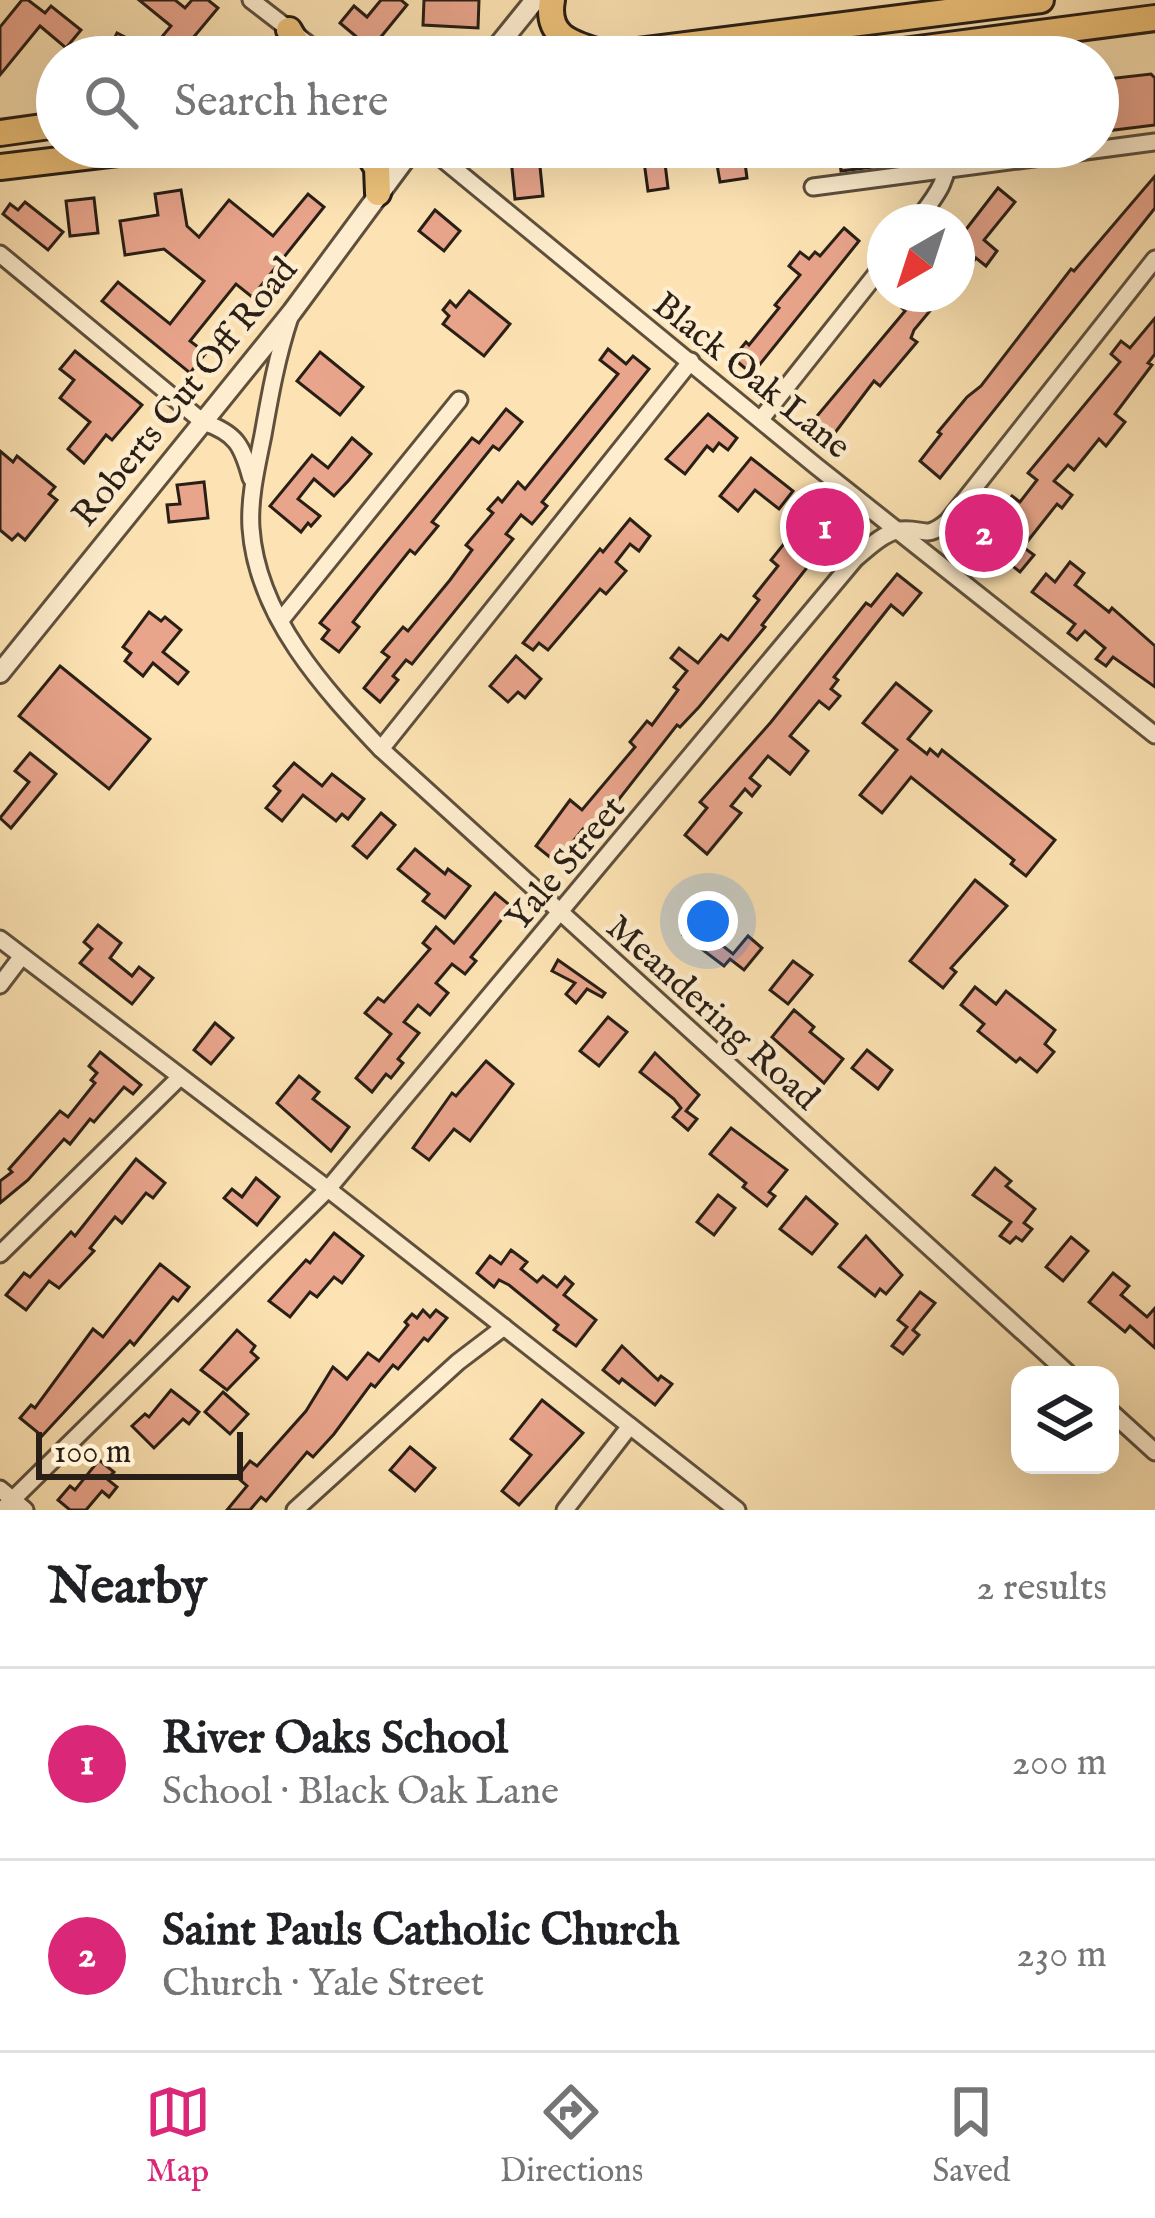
<!DOCTYPE html>
<html lang="en">
<head>
<meta charset="utf-8">
<style>
	body { margin:0; font-family:"IM FELL English",serif; background:#f2f2f2; color:#202124 }
	.controls { position:absolute; right:36px; bottom:36px; display:grid; overflow:hidden; border-radius:24px; box-shadow:0 12px 48px #0002 }
	.controls button { width:108px; height:108px; display:grid; place-items:center; padding:0; border:0; border-bottom:3px solid #e0e0e0; background:#fff; color:#202124; font:60px sans-serif }
	.compass { position:absolute; left:867px; top:204px; width:108px; height:108px; border-radius:50%; background:#fff; box-shadow:0 12px 48px #0002; rotate:219deg }
	.scale { position:absolute; left:36px; bottom:30px; width:207px; box-sizing:border-box; padding-left:12px; border:6px solid #291f16; border-top:0; font-size:33px; line-height:42px; white-space:nowrap; color:#291f16; -webkit-text-stroke:9px #feedce; paint-order:stroke }
	.you { position:absolute; left:708px; top:921px; width:42px; height:42px; margin:-30px; border:9px solid #fff; border-radius:50%; background:#1a73e8; box-shadow:0 0 0 18px #1a73e833 }
	.badge { display:grid; place-items:center; width:78px; height:78px; border-radius:50%; background:#db2777; color:#fff; font-size:39px; font-weight:700 }
	.pin { position:absolute; translate:-50% -50%; border:6px solid #fff; box-shadow:0 3px 12px #0006 }
	.list { margin:0; padding:0; list-style:none }
	h2 { display:flex; justify-content:space-between; align-items:center; height:156px; margin:0; padding:0 48px; font-size:51px }
	h2 small { font-size:39px; font-weight:400; color:#757577 }
	.list li { display:grid; grid-template-columns:78px 1fr auto; gap:36px; align-items:center; box-sizing:border-box; height:192px; padding:0 48px; border-top:3px solid #e0e0e0 }
	.list b { display:block; font-size:45px; white-space:nowrap }
	.list p { margin:0; font-size:39px; white-space:nowrap; color:#757577 }
	.list em { font-size:39px; font-style:normal; color:#757577 }
	.icon { flex:none; width:66px; height:66px; fill:none; stroke:currentColor; stroke-width:2; stroke-linecap:round; stroke-linejoin:round }
	.map { position:relative; flex:none; width:1155px; height:1510px; overflow:hidden }
	.search { position:absolute; background:#fff; box-shadow:0 12px 48px #0002; left:36px; right:36px; top:36px; height:132px; display:flex; align-items:center; gap:30px; box-sizing:border-box; padding:0 42px; border-radius:66px; color:#757577; font-size:45px }
	.sheet { height:540px; background:#fff }
	nav { display:flex; justify-content:space-around; align-items:center; box-sizing:border-box; height:168px; border-top:3px solid #e0e0e0; background:#fff; font-size:33px; color:#757577 }
	nav a { display:grid; justify-items:center; gap:6px }
	nav .on { color:#db2777 }
	.map>svg:first-child { display:block }
</style>
</head>
<body>
<div class="map">
<svg width="1155" height="1510" viewBox="0 0 1155 1510">
	<rect width="100%" height="100%" fill="#fde3b3"/>
	<filter id="stains"><feTurbulence type="fractalNoise" baseFrequency=".00167" numOctaves="4"/><feColorMatrix values="0 0 0 0 .2 0 0 0 0 .09 0 0 0 0 .02 0 0 0 .5 -.17"/></filter>
	<radialGradient id="worn" r=".72"><stop offset=".6" stop-color="#630" stop-opacity="0"/><stop offset="1" stop-color="#630" stop-opacity=".3"/></radialGradient>
	<g fill="#e9a58c" stroke="#291f16" stroke-width="3">
		<polygon points="22,0 28,0 45,13 51,6 81,30 66,48 40,26 0,75 0,27"/>
		<polygon points="139,0 175,0 185,8 192,0 208,0 218,8 177,57 105,57 117,33 151,50 171,26"/>
		<polygon points="381,0 401,0 407,5 371,49 340,23 354,6 367,17"/>
		<polygon points="424,0 479,0 478,28 423,25"/>
		<polygon points="1151,74 1155,78 1155,125 1098,132 1098,80"/>
		<polygon points="538,147 543,196 515,199 510,149"/>
		<polygon points="642,147 663,147 668,188 648,191"/>
		<polygon points="714,147 758,147 760,160 745,163 747,178 720,182"/>
		<polygon points="838,147 935,147 936,159 841,171"/>
		<polygon points="1155,176 1155,208 940,478 920,461 941,434 938,432 967,397 981,386 1071,269 1074,271"/>
		<polygon points="998,188 1015,202 984,240 997,251 986,266 976,258 957,282 957,241"/>
		<polygon points="181,190 187,226 199,237 229,200 273,236 308,194 324,207 252,297 236,284 190,341 206,353 190,373 102,301 118,282 170,324 204,281 164,249 125,255 120,221 158,215 155,194"/>
		<polygon points="94,198 98,233 70,236 66,201"/>
		<polygon points="25,202 63,232 48,250 3,214 10,204 18,210"/>
		<polygon points="435,210 460,231 444,251 419,231"/>
		<polygon points="844,228 859,241 752,374 733,358 746,342 749,345 779,308 775,305 800,275 789,266 800,252 809,259 815,252 820,256"/>
		<polygon points="469,291 510,324 484,356 443,324 449,316 443,310 450,301 456,307"/>
		<polygon points="914,294 944,294 914,330 911,338 917,342 880,386 874,381 831,438 812,422 905,311 902,308"/>
		<polygon points="1155,318 1155,354 1148,363 1152,365 1115,414 1125,422 1106,446 1099,439 1074,470 1068,465 1054,481 1072,495 1062,508 1057,504 1023,547 1034,555 1020,572 978,538 1012,496 1020,502 1037,480 1028,473 1120,362 1111,354 1121,341 1130,348"/>
		<polygon points="608,349 626,364 633,356 649,369 542,502 547,506 532,524 521,515 506,534 513,539 412,664 406,660 393,676 398,680 380,702 364,688 389,657 382,652 403,627 408,631 450,580 472,550 466,545 493,513 488,509 498,498 502,502 518,482 525,489 618,374 600,360"/>
		<polygon points="75,351 142,405 112,440 106,435 84,463 68,449 90,422 60,398 74,380 60,369"/>
		<polygon points="320,352 363,387 340,415 297,381"/>
		<polygon points="506,409 522,422 499,450 493,446 432,522 438,526 415,554 410,550 378,590 353,622 359,627 339,652 322,639 329,630 320,623 472,438 479,443"/>
		<polygon points="708,414 737,438 728,450 719,443 713,451 707,446 685,474 666,459"/>
		<polygon points="352,438 371,454 349,480 334,496 314,479 298,499 320,516 311,526 308,523 301,532 270,506 312,455 328,468"/>
		<polygon points="0,451 13,462 17,456 55,487 49,494 57,500 25,540 18,534 12,540 0,530"/>
		<polygon points="751,458 793,491 779,509 755,490 738,511 720,496"/>
		<polygon points="204,482 208,518 169,522 167,505 180,504 177,485"/>
		<polygon points="823,516 838,528 762,625 765,627 699,707 680,727 677,725 591,835 583,829 570,845 579,853 566,870 536,846 570,800 582,810 635,747 630,742 647,721 652,725 678,690 674,687 687,671 671,658 679,648 698,663 721,635 728,640 759,600 754,596 778,566 771,560 787,540 797,548"/>
		<polygon points="630,519 650,536 639,551 630,544 616,562 626,571 606,594 600,589 548,650 539,643 533,650 523,643 600,549 603,552"/>
		<polygon points="1070,562 1084,573 1075,585 1109,612 1112,608 1155,646 1155,687 1113,657 1106,666 1096,659 1105,648 1085,631 1077,640 1068,633 1075,624 1032,592 1046,574 1055,582"/>
		<polygon points="897,574 921,593 903,615 891,605 834,677 838,680 831,689 840,696 829,709 819,701 790,736 808,751 790,774 768,756 750,778 760,786 752,796 745,789 731,806 741,813 707,854 685,835 707,808 700,802 771,722 866,603 871,606"/>
		<polygon points="149,612 161,621 165,617 181,630 163,652 188,672 178,684 153,663 143,676 125,661 131,653 123,647"/>
		<polygon points="516,656 541,679 525,698 518,692 508,702 490,686"/>
		<polygon points="60,666 150,739 109,789 19,716"/>
		<polygon points="896,683 931,711 908,739 927,754 930,749 938,756 942,750 1055,840 1026,876 1011,864 1014,860 911,777 882,813 860,795 897,750 863,723"/>
		<polygon points="30,753 56,774 11,828 0,818 29,782 15,771"/>
		<polygon points="294,763 322,786 332,774 364,799 348,819 342,814 336,821 303,795 282,821 266,808 280,791 274,786"/>
		<polygon points="381,813 395,825 367,858 353,846"/>
		<polygon points="415,849 445,874 448,869 470,886 445,918 423,901 429,894 398,869"/>
		<polygon points="975,880 1007,906 951,968 956,972 943,988 910,961"/>
		<polygon points="495,893 512,907 471,957 476,961 465,974 452,964 436,983 448,993 430,1015 418,1005 404,1022 419,1033 398,1059 403,1063 391,1078 386,1074 372,1092 356,1078 391,1034 365,1013 378,998 384,1002 430,949 423,943 436,927 454,943"/>
		<polygon points="699,916 714,928 709,935 733,954 748,936 762,948 744,970 730,959 724,966 683,935"/>
		<polygon points="98,925 121,943 110,958 132,976 139,967 153,978 132,1004 80,963 92,949 84,942"/>
		<polygon points="558,960 605,993 602,997 587,989 576,1003 566,994 575,983 552,971"/>
		<polygon points="793,961 812,975 788,1004 770,990"/>
		<polygon points="975,987 996,1004 1006,991 1055,1030 1045,1044 1054,1052 1037,1072 1020,1058 1016,1062 978,1031 984,1024 961,1005"/>
		<polygon points="794,1010 814,1027 810,1032 843,1059 824,1083 772,1037"/>
		<polygon points="608,1017 627,1032 599,1066 580,1051"/>
		<polygon points="215,1023 233,1038 211,1064 194,1050"/>
		<polygon points="867,1050 892,1070 878,1089 852,1068"/>
		<polygon points="100,1052 141,1085 133,1094 124,1087 94,1122 90,1119 70,1144 64,1139 28,1180 0,1203 0,1181 12,1172 9,1169 60,1111 68,1117 95,1083 91,1080 97,1073 89,1066"/>
		<polygon points="655,1053 699,1095 686,1111 697,1119 688,1130 673,1117 681,1108 674,1099 640,1072"/>
		<polygon points="486,1061 513,1084 470,1141 454,1129 429,1160 413,1148 452,1093 456,1096"/>
		<polygon points="299,1076 319,1092 313,1099 349,1127 331,1151 277,1103"/>
		<polygon points="731,1128 787,1170 769,1192 775,1196 767,1206 743,1187 746,1183 710,1154"/>
		<polygon points="136,1159 165,1183 153,1198 146,1193 122,1223 115,1217 90,1248 94,1251 59,1288 49,1281 26,1310 6,1295 24,1273 30,1277 71,1232 75,1236"/>
		<polygon points="995,1168 1011,1181 1006,1186 1035,1209 1024,1223 1032,1229 1022,1241 1016,1237 1010,1243 1000,1236 1011,1222 973,1195"/>
		<polygon points="256,1178 279,1197 257,1225 224,1198 232,1189 242,1197"/>
		<polygon points="718,1195 735,1208 714,1235 697,1222"/>
		<polygon points="806,1197 837,1224 812,1254 780,1229"/>
		<polygon points="334,1233 363,1256 342,1283 334,1277 317,1297 310,1292 290,1317 269,1301 306,1260 310,1263"/>
		<polygon points="866,1236 902,1275 886,1294 880,1289 875,1296 839,1267"/>
		<polygon points="1071,1237 1088,1251 1063,1281 1046,1267"/>
		<polygon points="511,1250 527,1262 521,1269 537,1282 543,1276 557,1287 565,1277 573,1284 564,1295 596,1320 576,1346 554,1330 558,1325 509,1285 499,1280 494,1287 477,1273 490,1256 501,1264"/>
		<polygon points="160,1264 189,1287 178,1301 173,1297 134,1345 130,1341 42,1436 20,1418 31,1405 35,1408 93,1329 103,1337"/>
		<polygon points="1113,1273 1129,1286 1121,1295 1147,1317 1155,1308 1155,1348 1130,1326 1125,1332 1089,1302"/>
		<polygon points="920,1292 935,1303 913,1330 919,1335 903,1354 892,1346 907,1327 898,1320"/>
		<polygon points="423,1310 430,1317 436,1310 447,1318 428,1341 424,1338 398,1369 393,1365 375,1387 371,1384 334,1434 313,1457 307,1452 266,1501 261,1497 250,1510 227,1510 247,1486 237,1477 250,1461 257,1466 306,1411 333,1367 347,1379 368,1353 379,1361 408,1325 405,1322 412,1314 417,1318"/>
		<polygon points="237,1330 255,1346 251,1352 258,1358 227,1390 201,1370"/>
		<polygon points="622,1346 658,1380 661,1376 672,1384 655,1405 622,1379 619,1383 603,1370"/>
		<polygon points="171,1390 199,1412 189,1424 183,1419 154,1448 132,1426 145,1414 149,1417"/>
		<polygon points="223,1392 248,1414 230,1434 205,1412"/>
		<polygon points="542,1400 583,1433 519,1505 502,1491 531,1455 511,1439"/>
		<polygon points="410,1447 435,1468 415,1491 390,1470"/>
		<polygon points="99,1460 114,1472 107,1479 117,1487 109,1497 102,1491 86,1510 70,1510 58,1500 70,1486 75,1490"/>
	</g>
	<g fill="none" stroke-linecap="round" stroke-linejoin="round">
		<defs>
			<g id="minor">
				<polyline points="251,0 325,57"/>
				<polyline points="428,147 816,466 1155,735"/>
				<polyline points="813,187 1155,142"/>
				<path d="M916,222C935,197 951,180 947,147"/>
				<path d="M0,254L203,422C236,433 242,445 251,478"/>
				<path d="M290,317C277,356 270,395 263,435C257,465 249,497 251,528C257,616 324,689 381,749L1070,1375"/>
				<polyline points="761,419 885,263"/>
				<polyline points="281,620 459,400"/>
				<polyline points="381,749 691,361"/>
				<polyline points="0,939 328,1189 737,1510"/>
				<polyline points="0,985 22,956"/>
				<polyline points="0,1254 180,1077"/>
				<polyline points="1110,1411 1155,1452"/>
				<polyline points="0,1489 25,1510"/>
				<path d="M2,1510L328,1189L855,559C868,548 883,533 900,530C923,527 925,541 948,521L1155,259"/>
				<polyline points="295,1510 458,1362 504,1327"/>
				<polyline points="565,1510 630,1426"/>
			</g>
			<g id="tertiary">
				<polyline points="489,57 535,0"/>
				<polyline points="0,673 292,312 414,147"/>
			</g>
			<g id="primary">
				<path d="M552,0C545,39 575,44 605,54"/>
				<polyline points="289,30 305,57"/>
				<polyline points="591,57 1041,0"/>
				<polyline points="857,57 1155,18"/>
				<polyline points="0,133 57,125"/>
				<polyline points="364,147 377,168 378,193"/>
				<polyline points="0,167 168,147"/>
			</g>
		</defs>
		<use href="#minor" stroke="#5e503d" stroke-width="21"/>
		<use href="#tertiary" stroke="#5e503d" stroke-width="24"/>
		<use href="#primary" stroke="#291f16" stroke-width="30"/>
		<use href="#minor" stroke="#feedce" stroke-width="15"/>
		<use href="#tertiary" stroke="#feedce" stroke-width="18"/>
		<use href="#primary" stroke="#eec27a" stroke-width="24"/>
	</g>
	<g text-anchor="middle" stroke-width="9" stroke-linejoin="round" paint-order="stroke">
		<g font-size="36" fill="#291f16" stroke="#feedce">
			<text transform="translate(753 374) rotate(39)" y="13">Black Oak Lane</text>
			<text transform="translate(183 391) rotate(-51)" y="13">Roberts Cut Off Road</text>
			<text transform="translate(564 862) rotate(-50)" y="13">Yale Street</text>
			<text transform="translate(714 1011) rotate(42)" y="13">Meandering Road</text>
		</g>
	</g>
	<rect width="100%" height="100%" filter="url(#stains)"/>
	<rect width="100%" height="100%" fill="url(#worn)"/>
</svg>
<div class="controls">
<button><svg class="icon" aria-label="layers" viewBox="0 0 24 24"><path d="M12 4l9 5-9 5-9-5zM3 14l9 5 9-5"/></svg></button>
</div>
<svg class="compass" viewBox="-18 -18 36 36"><path d="M0-13l5 13h-10z" fill="#e53935"/><path d="M0 13l5-13h-10z" fill="#757577"/></svg>
<div class="scale">100 m</div>
<div class="you"></div>
<div class="pin badge" style="left:825px;top:527px">1</div>
<div class="pin badge" style="left:984px;top:533px">2</div>
<div class="search"><svg class="icon" aria-label="search" viewBox="0 0 24 24"><circle cx="10" cy="10" r="6"/><path d="M15 15l6 6"/></svg>Search here</div>
</div>
<section class="sheet">
<h2>Nearby<small>2 results</small></h2>
<ul class="list">
<li><span class="badge">1</span><div><b>River Oaks School</b><p>School · Black Oak Lane</p></div><em>200 m</em></li>
<li><span class="badge">2</span><div><b>Saint Pauls Catholic Church</b><p>Church · Yale Street</p></div><em>230 m</em></li>
</ul>
</section>
<nav>
<a class="on"><svg class="icon" aria-label="map" viewBox="0 0 24 24"><path d="M3 6l6-2 6 2 6-2v14l-6 2-6-2-6 2zM9 4v14M15 6v14"/></svg>Map</a>
<a><svg class="icon" aria-label="directions" viewBox="0 0 24 24"><path d="M12 3l9 9-9 9-9-9zM9 14v-3h6M13 9l2 2-2 2"/></svg>Directions</a>
<a><svg class="icon" aria-label="saved" viewBox="0 0 24 24"><path d="M7 4h10v16l-5-4-5 4z"/></svg>Saved</a>
</nav>
</body>
</html>
